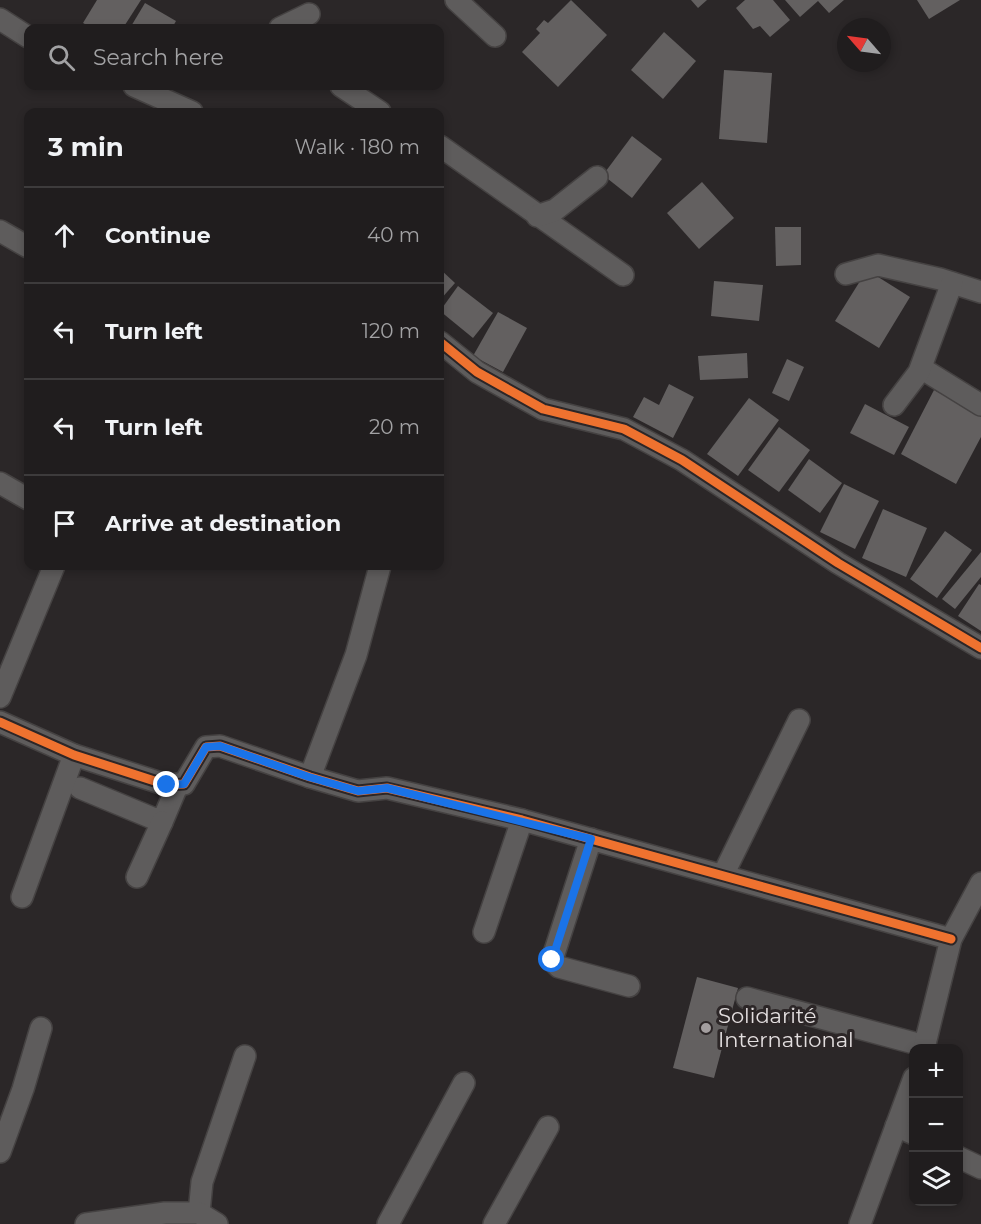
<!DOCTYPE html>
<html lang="en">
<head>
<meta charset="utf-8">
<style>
	body { margin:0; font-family:Montserrat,sans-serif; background:#2d2a2b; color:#f1f3f6 }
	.controls { position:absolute; right:18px; bottom:18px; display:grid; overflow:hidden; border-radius:12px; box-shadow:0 3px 9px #0003 }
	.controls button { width:54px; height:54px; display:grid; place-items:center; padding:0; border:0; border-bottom:2px solid #3d3b3c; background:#201d1e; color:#f1f3f6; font:30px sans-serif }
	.compass { position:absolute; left:837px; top:18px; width:54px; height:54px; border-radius:50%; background:#201d1e; box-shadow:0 3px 9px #0003; rotate:298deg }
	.stop { position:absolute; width:18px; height:18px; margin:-14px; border:4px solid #1a73e8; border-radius:50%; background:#fff }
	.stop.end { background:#1a73e8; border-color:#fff; box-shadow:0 2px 6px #0008 }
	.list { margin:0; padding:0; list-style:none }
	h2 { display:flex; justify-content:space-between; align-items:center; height:78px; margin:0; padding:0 24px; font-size:26px }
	h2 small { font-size:20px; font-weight:400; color:#a2a2a4 }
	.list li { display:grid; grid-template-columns:39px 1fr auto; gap:18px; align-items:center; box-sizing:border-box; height:96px; padding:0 24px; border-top:2px solid #3d3b3c }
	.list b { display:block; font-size:22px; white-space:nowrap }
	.list em { font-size:20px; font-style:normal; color:#a2a2a4 }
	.icon { flex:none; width:33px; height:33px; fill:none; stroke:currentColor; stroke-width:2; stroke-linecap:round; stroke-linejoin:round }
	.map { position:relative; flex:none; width:981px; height:1224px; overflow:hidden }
	.search { position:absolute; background:#201d1e; box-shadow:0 3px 9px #0003; left:24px; top:24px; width:420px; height:66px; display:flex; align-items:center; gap:15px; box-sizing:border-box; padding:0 21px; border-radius:12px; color:#a2a2a4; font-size:22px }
	.panel { position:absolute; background:#201d1e; box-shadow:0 3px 9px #0003; left:24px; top:108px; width:420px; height:462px; border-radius:12px }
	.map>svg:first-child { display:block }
</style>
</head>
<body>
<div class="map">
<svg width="981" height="1224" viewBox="0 0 981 1224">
	<rect width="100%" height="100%" fill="#2b2728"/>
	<g fill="#636060">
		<polygon points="97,0 141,0 123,28 92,28 83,23"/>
		<polygon points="571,0 607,35 558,87 522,52 540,33 536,29 544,20 548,23"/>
		<polygon points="691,0 707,0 698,8"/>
		<polygon points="745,0 773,0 790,20 770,37 760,26 753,29 736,8"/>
		<polygon points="785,0 844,0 829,13 818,1 800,17"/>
		<polygon points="917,0 960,0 929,19"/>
		<polygon points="145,3 176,21 172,28 130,28"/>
		<polygon points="664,32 696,61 663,99 631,70"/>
		<polygon points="724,70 772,73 767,143 719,139"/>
		<polygon points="632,136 662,159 632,198 603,175"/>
		<polygon points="702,182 734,218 699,249 667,213"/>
		<polygon points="775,227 801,227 801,265 776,266"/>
		<polygon points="440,269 455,283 440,300"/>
		<polygon points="867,270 910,297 879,348 835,321"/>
		<polygon points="714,281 763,285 759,321 711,316"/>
		<polygon points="458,286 493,313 473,338 440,311"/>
		<polygon points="498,312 527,328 503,372 473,356"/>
		<polygon points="747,353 748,378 700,380 698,356"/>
		<polygon points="787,359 804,367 789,401 772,393"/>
		<polygon points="669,384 694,397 673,438 633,417 644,397 659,405"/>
		<polygon points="934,390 981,415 981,437 956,484 901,454"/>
		<polygon points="749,398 779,420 738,476 707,454"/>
		<polygon points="865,404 909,427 894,455 850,433"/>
		<polygon points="779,427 810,450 779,492 748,470"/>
		<polygon points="809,459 842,483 820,513 788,490"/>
		<polygon points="844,484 879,501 855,549 820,532"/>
		<polygon points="883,509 927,528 906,577 862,558"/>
		<polygon points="945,531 972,550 937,598 910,579"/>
		<polygon points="981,552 981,577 955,609 942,599"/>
		<polygon points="979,584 981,585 981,631 958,616"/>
		<polygon points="697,977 738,988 714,1078 673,1068"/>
	</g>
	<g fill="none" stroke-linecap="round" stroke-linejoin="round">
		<defs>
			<g id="minor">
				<polyline points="456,0 495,36"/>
				<polyline points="0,19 28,37"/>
				<polyline points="280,28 309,14"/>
				<polyline points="134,86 192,112"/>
				<polyline points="341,86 380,112"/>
				<polyline points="440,146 623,275"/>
				<polyline points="537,216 555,210 597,177"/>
				<polyline points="0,231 28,247"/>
				<polyline points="846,274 878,265 940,279 981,292"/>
				<polyline points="440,342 477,372 543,409 624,429 682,460 838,563 981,648"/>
				<polyline points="921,368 981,405"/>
				<polyline points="894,405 919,372 952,283"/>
				<polyline points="0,483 28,499"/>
				<polyline points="0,697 54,566"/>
				<polyline points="0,722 74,755 167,785 184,784 206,747 220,746 310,777 358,791 387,788 522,820 951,939"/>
				<polyline points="310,777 356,655 380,566"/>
				<polyline points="80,788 162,822 178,784"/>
				<polyline points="591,839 552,960 559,967 629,986"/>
				<polyline points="723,875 799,720"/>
				<polyline points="137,877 162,822"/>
				<polyline points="22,897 74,755"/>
				<polyline points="484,932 522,820"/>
				<polyline points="747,998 925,1046"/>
				<polyline points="924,1048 951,939 981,883"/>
				<polyline points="896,1126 914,1134"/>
				<polyline points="0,1152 23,1089 41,1028"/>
				<polyline points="958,1157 981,1168"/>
				<polyline points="199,1213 202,1182 245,1056"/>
				<polyline points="86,1224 165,1213 199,1213 217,1224"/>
				<polyline points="388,1224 464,1083"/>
				<polyline points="494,1224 548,1127"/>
				<polyline points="860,1224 914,1078"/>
			</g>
		</defs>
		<use href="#minor" stroke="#454242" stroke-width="24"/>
		<use href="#minor" stroke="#5e5c5c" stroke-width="21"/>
		<defs>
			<g id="cycleway">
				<polyline points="440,342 477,372 543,409 624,429 682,460 838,563 981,648"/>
				<polyline points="0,722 74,755 167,785 184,784 206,747 220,746 310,777 358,791 387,788 522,820 951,939"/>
			</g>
		</defs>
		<use href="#cycleway" stroke="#2c2627" stroke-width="13"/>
		<use href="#cycleway" stroke="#ef722f" stroke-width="9"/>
	</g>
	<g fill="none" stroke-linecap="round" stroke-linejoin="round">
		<polyline stroke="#1a73e8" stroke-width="8" points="167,785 184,784 206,747 220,746 309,777 358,791 387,788 591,839 552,960"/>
	</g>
	<circle fill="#a39e9f" stroke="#2c2627" stroke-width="2" cx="706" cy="1028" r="6"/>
	<g text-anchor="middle" stroke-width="6" stroke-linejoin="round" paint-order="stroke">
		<g font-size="21" fill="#e3dedf" stroke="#2c2627" text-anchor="start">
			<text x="718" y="1023">Solidarité<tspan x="718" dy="24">International</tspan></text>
		</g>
	</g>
</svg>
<div class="controls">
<button>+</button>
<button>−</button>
<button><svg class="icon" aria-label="layers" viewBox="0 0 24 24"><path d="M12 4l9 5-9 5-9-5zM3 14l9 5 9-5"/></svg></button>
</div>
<svg class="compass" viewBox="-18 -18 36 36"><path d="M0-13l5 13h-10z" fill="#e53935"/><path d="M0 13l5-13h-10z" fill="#a2a2a4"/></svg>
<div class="stop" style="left:552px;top:960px"></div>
<div class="stop end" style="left:167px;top:785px"></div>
<div class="search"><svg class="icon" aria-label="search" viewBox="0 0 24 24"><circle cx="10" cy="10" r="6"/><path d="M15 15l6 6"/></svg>Search here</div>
<section class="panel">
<h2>3 min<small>Walk · 180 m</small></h2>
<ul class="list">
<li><svg class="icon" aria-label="ahead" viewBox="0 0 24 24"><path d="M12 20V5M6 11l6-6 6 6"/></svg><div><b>Continue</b></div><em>40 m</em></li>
<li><svg class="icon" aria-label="left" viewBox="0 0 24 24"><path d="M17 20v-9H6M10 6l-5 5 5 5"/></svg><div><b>Turn left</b></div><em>120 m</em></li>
<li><svg class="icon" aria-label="left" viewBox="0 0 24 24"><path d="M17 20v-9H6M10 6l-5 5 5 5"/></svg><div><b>Turn left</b></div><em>20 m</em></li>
<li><svg class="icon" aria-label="arrive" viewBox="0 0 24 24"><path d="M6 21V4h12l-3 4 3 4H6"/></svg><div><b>Arrive at destination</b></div></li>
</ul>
</section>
</div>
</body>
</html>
